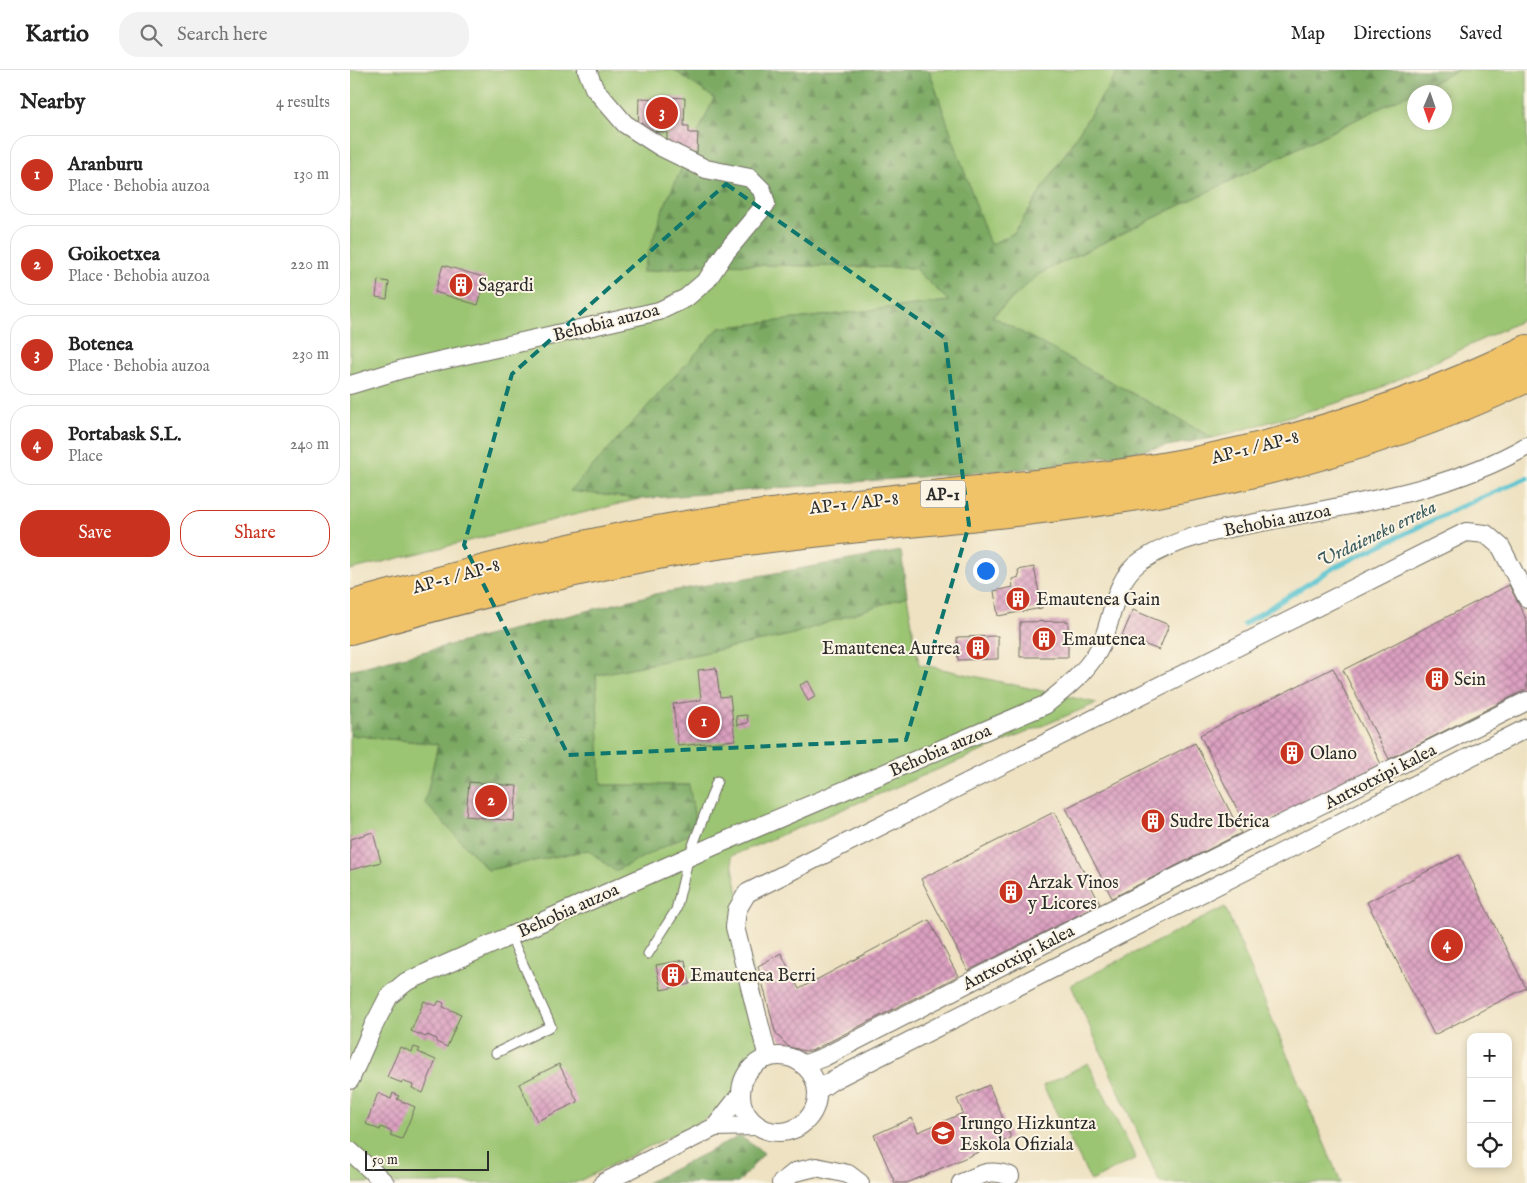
<!DOCTYPE html>
<html lang="en">
<head>
<meta charset="utf-8">
<style>
	body { margin:0; font-family:"IM FELL English",serif; background:#f2f2f2; color:#222 }
	.controls { position:absolute; right:15px; bottom:15px; display:grid; overflow:hidden; border-radius:10px; box-shadow:0 2px 8px #0003 }
	.controls button { width:45px; height:45px; display:grid; place-items:center; padding:0; border:0; border-bottom:1px solid #e0e0e0; background:#fff; color:#222; font:25px sans-serif }
	.compass { position:absolute; left:1057px; top:15px; width:45px; height:45px; border-radius:50%; background:#fff; box-shadow:0 2px 8px #0003; rotate:182deg }
	.scale { position:absolute; left:15px; bottom:12px; width:124px; box-sizing:border-box; padding-left:5px; border:2px solid #2b2b2b; border-top:0; font-size:14px; line-height:18px; white-space:nowrap; color:#2b2b2b; -webkit-text-stroke:4px #fcf5e5; paint-order:stroke }
	.you { position:absolute; left:635px; top:500px; width:18px; height:18px; margin:-12px; border:4px solid #fff; border-radius:50%; background:#1a73e8; box-shadow:0 0 0 8px #1a73e833 }
	.badge { display:grid; place-items:center; width:32px; height:32px; border-radius:50%; background:#c8321e; color:#fff; font-size:16px; font-weight:700 }
	.pin { position:absolute; translate:-50% -50%; border:2px solid #fff; box-shadow:0 1px 5px #0006 }
	.list { margin:0; padding:0; list-style:none }
	h2 { display:flex; justify-content:space-between; align-items:center; height:65px; margin:0; padding:0 20px; font-size:21px }
	h2 small { font-size:16px; font-weight:400; color:#767676 }
	.list li { display:grid; grid-template-columns:32px 1fr auto; gap:15px; align-items:center; box-sizing:border-box; height:80px; margin:0 10px 10px; padding:0 10px; border:1px solid #e0e0e0; border-radius:20px }
	.list b { display:block; font-size:19px; white-space:nowrap }
	.list p { margin:0; font-size:16px; white-space:nowrap; color:#767676 }
	.list em { font-size:16px; font-style:normal; color:#767676 }
	.actions { display:flex; gap:10px; padding:15px 20px }
	.actions a { flex:1; padding:11px 0; border:1px solid #c8321e; border-radius:20px; text-align:center; font-size:18px; color:#c8321e }
	.actions .main { background:#c8321e; color:#fff }
	.icon { flex:none; width:28px; height:28px; fill:none; stroke:currentColor; stroke-width:2; stroke-linecap:round; stroke-linejoin:round }
	.map { position:relative; flex:none; width:1177px; height:1113px; overflow:hidden }
	header { display:flex; align-items:center; gap:30px; box-sizing:border-box; height:70px; padding:0 25px; background:#fff; border-bottom:1px solid #e0e0e0 }
	header strong { font-size:24px }
	nav { display:flex; gap:28px; margin-inline-start:auto; font-size:18px }
	.search { width:350px; height:45px; background:#f2f2f2; display:flex; align-items:center; gap:12px; box-sizing:border-box; padding:0 18px; border-radius:20px; color:#767676; font-size:19px }
	main { display:flex }
	aside { flex:1; background:#fff }
	.map>svg:first-child { display:block }
</style>
</head>
<body>
<header>
<strong>Kartio</strong>
<div class="search"><svg class="icon" aria-label="search" viewBox="0 0 24 24"><circle cx="10" cy="10" r="6"/><path d="M15 15l6 6"/></svg>Search here</div>
<nav><a>Map</a><a>Directions</a><a>Saved</a></nav>
</header>
<main>
<aside>
<h2>Nearby<small>4 results</small></h2>
<ul class="list">
<li><span class="badge">1</span><div><b>Aranburu</b><p>Place · Behobia auzoa</p></div><em>130 m</em></li>
<li><span class="badge">2</span><div><b>Goikoetxea</b><p>Place · Behobia auzoa</p></div><em>220 m</em></li>
<li><span class="badge">3</span><div><b>Botenea</b><p>Place · Behobia auzoa</p></div><em>230 m</em></li>
<li><span class="badge">4</span><div><b>Portabask S.L.</b><p>Place</p></div><em>240 m</em></li>
</ul>
<div class="actions"><a class="main">Save</a><a>Share</a></div>
</aside>
<div class="map">
<svg width="1177" height="1113" viewBox="0 0 1177 1113">
	<defs>
		<pattern id="forest-firs" width="22" height="20" patternUnits="userSpaceOnUse" patternTransform="scale(1.25)"><rect width="22" height="20" fill="#7caa64"/><path d="M5 1l3.5 6h-7zM16 11l3.5 6h-7z" fill="#668b53"/></pattern>
		<pattern id="building-cross-hatch" width="8" height="8" patternUnits="userSpaceOnUse" patternTransform="scale(1.25)"><rect width="8" height="8" fill="#dca0c1"/><path d="M0 0l8 8M0 8l8-8" fill="none" stroke="#b3839d"/></pattern>
	</defs>
	<rect width="100%" height="100%" fill="#fcf5e5"/>
	<filter id="ink" filterUnits="userSpaceOnUse"><feTurbulence type="fractalNoise" baseFrequency=".02" numOctaves="2"/><feDisplacementMap in="SourceGraphic" scale="10" xChannelSelector="R" yChannelSelector="G"/><feConvolveMatrix kernelMatrix="1 2 1 2 8 2 1 2 1" color-interpolation-filters="sRGB"/></filter>
	<filter id="wash" filterUnits="userSpaceOnUse"><feTurbulence type="fractalNoise" baseFrequency=".0096" numOctaves="4" result="noise"/><feDisplacementMap in="SourceGraphic" scale="20" xChannelSelector="R" yChannelSelector="G"/><feGaussianBlur stdDeviation="1.12" result="paint"/><feColorMatrix in="noise" values="0 0 0 0 0 0 0 0 0 0 0 0 0 0 0 0 0 1.4 0 .05"/><feComposite in="paint" operator="in"/></filter>
	<g filter="url(#wash)">
		<rect width="100%" height="100%" fill="#eee2c2"/>
		<g fill="#9bc572" stroke="#63784e" fill-rule="evenodd">
			<polygon points="0,0 324,0 365,28 313,139 293,202 365,194 564,198 599,231 369,258 221,421 289,429 0,500"/>
			<polygon points="579,0 768,0 764,8 664,163 639,176"/>
			<path d="M1108,0H1177V248L1015,325L863,368L642,247L689,204ZM1064,22H1094V52H1064Z"/>
			<polygon points="557,526 569,594 747,633 381,786 418,988 361,1046 225,1113 0,1113 0,665 88,674 75,733 138,800 238,780 339,715 250,715 246,605 440,565"/>
			<polygon points="875,837 991,1113 810,1113 721,915"/>
			<polygon points="738,993 786,1088 741,1111 693,1016"/>
		</g>
		<g fill="url(#forest-firs)" stroke="#546a48">
			<polygon points="324,0 579,0 640,175 664,163 764,8 768,0 1108,0 689,204 642,246 863,368 696,397 289,429 220,421 369,258 599,231 564,198 365,194 292,202 313,139 364,28"/>
			<polygon points="551,481 557,526 440,565 246,605 251,715 339,715 347,760 265,801 238,780 138,800 75,733 88,674 0,665 0,600 305,524"/>
			<polygon points="390,1066 414,1083 388,1113 296,1113"/>
		</g>
		<g fill="none" stroke-linecap="round" stroke-linejoin="round">
			<polyline stroke="#58c4d1" stroke-width="5" points="894,554 985,497 1108,438 1177,408"/>
		</g>
		<g id="blocks">
			<g fill="url(#building-cross-hatch)">
				<polygon points="317,27 335,28 334,56 339,56 339,63 348,63 347,83 336,82 330,80 330,75 317,75 317,62 288,61 289,28 317,29"/>
				<polygon points="93,195 136,208 128,235 85,222"/>
				<polygon points="28,210 39,212 37,229 26,227"/>
				<polygon points="684,497 692,538 648,546 644,521 663,517 662,509 669,507 668,500"/>
				<polygon points="1159,515 1177,551 1177,619 1039,689 993,600"/>
				<polygon points="783,540 819,555 809,580 772,566"/>
				<polygon points="718,551 718,587 670,587 670,552"/>
				<polygon points="648,566 648,589 608,590 607,567"/>
				<polygon points="366,598 370,627 380,626 385,670 328,676 323,634 351,630 348,600"/>
				<polygon points="983,598 1031,694 898,761 850,665"/>
				<polygon points="458,611 466,626 458,631 450,615"/>
				<polygon points="397,645 398,653 387,655 386,646"/>
				<polygon points="845,673 891,763 762,828 716,738"/>
				<polygon points="119,712 167,716 164,751 116,746"/>
				<polygon points="704,742 750,834 618,901 571,809"/>
				<polygon points="23,762 31,792 0,800 0,769"/>
				<polygon points="1109,785 1176,918 1084,965 1017,832"/>
				<polygon points="579,850 608,906 461,981 455,981 439,977 428,966 425,961 408,896 431,883 449,919"/>
				<polygon points="335,890 340,914 311,920 306,895"/>
				<polygon points="74,931 86,936 89,931 94,933 93,937 111,944 97,977 86,972 87,969 77,965 76,967 61,961"/>
				<polygon points="50,977 62,982 64,977 70,979 68,982 86,990 73,1023 62,1018 63,1015 52,1011 52,1013 37,1007"/>
				<polygon points="209,994 228,1032 187,1051 169,1014"/>
				<polygon points="639,1015 661,1068 557,1113 545,1113 524,1065 562,1048 568,1062 613,1043 607,1029"/>
				<polygon points="28,1023 41,1029 43,1023 49,1026 47,1029 65,1037 52,1069 40,1065 42,1062 31,1057 30,1060 16,1054"/>
			</g>
		</g>
	</g>
	<g filter="url(#ink)">
		<use href="#blocks" fill-opacity="0" stroke="#6f6b60" stroke-width="1"/>
		<g fill="none" stroke-linecap="round" stroke-linejoin="round">
			<defs>
				<g id="service">
					<polyline points="298,884 326,840 339,786 367,711"/>
					<polyline points="146,983 201,956 160,865"/>
				</g>
				<g id="minor">
					<polyline points="0,315 53,299 309,241 336,228 357,210 375,183 416,134 412,120 400,108 356,99 311,77 275,54 244,18 237,0"/>
					<circle cx="429" cy="1024" r="38"/>
					<polyline points="418,988 385,857 387,840 397,823 1116,462 1136,464 1151,477 1177,528"/>
					<polyline points="453,995 474,987 725,858 1177,631"/>
					<path d="M0,1010L23,957L39,926L56,912L352,781L695,635C715,619 734,604 748,581C764,553 761,511 791,491C835,462 892,456 943,446C1022,431 1106,417 1177,376"/>
					<polyline points="467,1021 483,1010 1177,658"/>
					<polyline points="365,1057 408,1056"/>
					<polyline points="0,1081 35,1113"/>
					<polyline points="253,1113 365,1057 391,1024"/>
					<polyline points="431,1113 445,1102 466,1097 498,1104 510,1113"/>
					<path d="M611,1113C631,1105 638,1098 660,1106"/>
				</g>
				<g id="motorway">
					<path d="M0,535C118,503 234,470 355,452C455,437 556,428 657,417C721,410 786,403 850,390C963,367 1073,330 1177,279"/>
					<path d="M0,560C119,527 238,495 361,476C507,454 655,448 801,424C931,402 1058,365 1177,308"/>
				</g>
			</defs>
			<use href="#service" stroke="#6f6b60" stroke-width="11"/>
			<use href="#minor" stroke="#6f6b60" stroke-width="20"/>
			<use href="#motorway" stroke="#6f6b60" stroke-width="30"/>
			<use href="#service" stroke="#fff" stroke-width="9"/>
			<use href="#minor" stroke="#fff" stroke-width="18"/>
			<use href="#motorway" stroke="#f1c369" stroke-width="28"/>
		</g>
	</g>
	<path fill="none" stroke="#0f766e" stroke-width="4" stroke-dasharray="10 6" stroke-linejoin="round" d="M376,114L595,268L619,455L556,670L218,685L114,475L162,304Z"/>
	<defs>
		<symbol id="building-disc" viewBox="-11 -11 22 22"><circle r="9.5" fill="#c8321e" stroke="#fcf5e5"/><path d="M-4-6H4V6H1V3H-1V6H-4ZM-2.5-4.3h1.7v1.8h-1.7ZM.8-4.3h1.7v1.8H.8ZM-2.5-1h1.7V.8h-1.7ZM.8-1h1.7V.8H.8Z" fill="#fff"/></symbol>
		<symbol id="school-disc" viewBox="-11 -11 22 22"><circle r="9.5" fill="#c8321e" stroke="#fcf5e5"/><path d="M0-5L7-2L0 1L-7-2ZM-4 1L0 2.5L4 1V4Q0 6-4 4Z" fill="#fff"/></symbol>
	</defs>
	<g fill-rule="evenodd">
		<use href="#building-disc" x="97" y="201" width="28" height="28"/>
		<use href="#building-disc" x="654" y="515" width="28" height="28"/>
		<use href="#building-disc" x="680" y="555" width="28" height="28"/>
		<use href="#building-disc" x="614" y="564" width="28" height="28"/>
		<use href="#building-disc" x="1073" y="595" width="28" height="28"/>
		<use href="#building-disc" x="928" y="669" width="28" height="28"/>
		<use href="#building-disc" x="789" y="737" width="28" height="28"/>
		<use href="#building-disc" x="647" y="808" width="28" height="28"/>
		<use href="#building-disc" x="309" y="891" width="28" height="28"/>
		<use href="#school-disc" x="579" y="1049" width="28" height="28"/>
	</g>
	<g text-anchor="middle" stroke-width="4" stroke-linejoin="round" paint-order="stroke">
		<rect fill="#fcf5e5" stroke="#6a6863" stroke-width="1" x="570.5" y="410.5" width="45" height="27" rx="4"/>
		<g font-size="16" font-weight="bold" fill="#2b2b2b">
			<text x="593" y="430">AP-1</text>
		</g>
		<g font-size="18" fill="#2b2b2b" stroke="#fcf5e5" text-anchor="start">
			<text x="128" y="221">Sagardi</text>
			<text x="686" y="535">Emautenea Gain</text>
			<text x="712" y="575">Emautenea</text>
			<text x="610" y="584" text-anchor="end">Emautenea Aurrea</text>
			<text x="1104" y="615">Sein</text>
			<text x="960" y="689">Olano</text>
			<text x="820" y="757">Sudre Ibérica</text>
			<text x="678" y="818">Arzak Vinos<tspan x="678" dy="21">y Licores</tspan></text>
			<text x="340" y="911">Emautenea Berri</text>
			<text x="610" y="1059">Irungo Hizkuntza<tspan x="610" dy="21">Eskola Ofiziala</tspan></text>
		</g>
		<g font-size="18" fill="#2b2b2b" stroke="#fcf5e5">
			<text transform="translate(256 252) rotate(-14)" y="6">Behobia auzoa</text>
			<text transform="translate(905 377) rotate(-14)" y="6">AP-1 / AP-8</text>
			<text transform="translate(504 433) rotate(-6)" y="6">AP-1 / AP-8</text>
			<text transform="translate(927 450) rotate(-11)" y="6">Behobia auzoa</text>
			<text transform="translate(106 506) rotate(-15)" y="6">AP-1 / AP-8</text>
			<text transform="translate(590 680) rotate(-23)" y="6">Behobia auzoa</text>
			<text transform="translate(1030 706) rotate(-27)" y="6">Antxotxipi kalea</text>
			<text transform="translate(218 840) rotate(-24)" y="6">Behobia auzoa</text>
			<text transform="translate(668 887) rotate(-27)" y="6">Antxotxipi kalea</text>
		</g>
		<g font-size="19" font-style="italic" fill="#38595d" stroke="#fcf5e5">
			<text transform="translate(1026 463) rotate(-26)" y="7">Urdaieneko erreka</text>
		</g>
	</g>
</svg>
<div class="controls">
<button>+</button>
<button>−</button>
<button><svg class="icon" aria-label="locate" viewBox="0 0 24 24"><circle cx="12" cy="12" r="6"/><path d="M12 2v4M12 18v4M2 12h4M18 12h4"/></svg></button>
</div>
<svg class="compass" viewBox="-18 -18 36 36"><path d="M0-13l5 13h-10z" fill="#e53935"/><path d="M0 13l5-13h-10z" fill="#767676"/></svg>
<div class="scale">50 m</div>
<div class="you"></div>
<div class="pin badge" style="left:354px;top:652px">1</div>
<div class="pin badge" style="left:141px;top:731px">2</div>
<div class="pin badge" style="left:312px;top:43px">3</div>
<div class="pin badge" style="left:1097px;top:875px">4</div>
</div>
</main>
</body>
</html>
